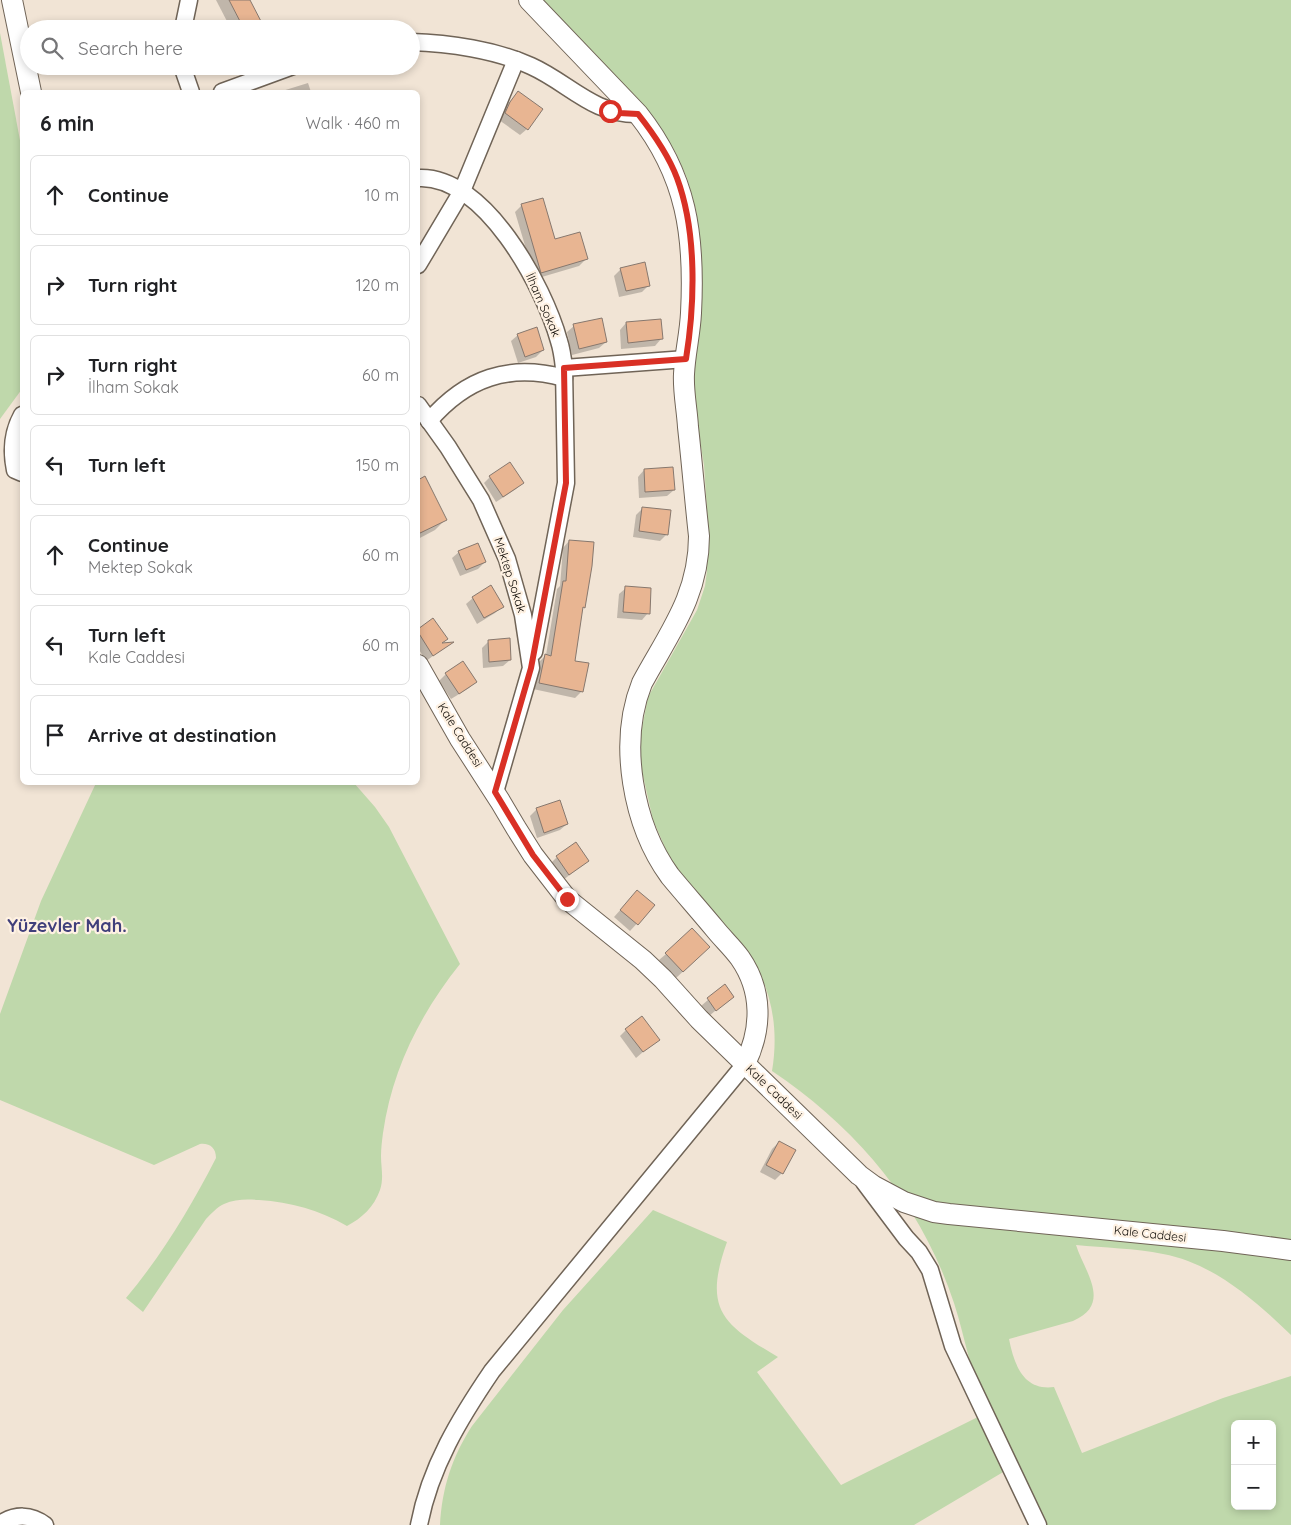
<!DOCTYPE html>
<html lang="en">
<head>
<meta charset="utf-8">
<style>
	body { margin:0; font-family:Quicksand,sans-serif; background:#f6f6f6; color:#202124 }
	.controls { position:absolute; right:15px; bottom:15px; display:grid; overflow:hidden; border-radius:8px; box-shadow:0 2px 8px #0003 }
	.controls button { width:45px; height:45px; display:grid; place-items:center; padding:0; border:0; border-bottom:1px solid #e0e0e0; background:#fff; color:#202124; font:25px sans-serif }
	.stop { position:absolute; width:15px; height:15px; margin:-11px; border:4px solid #d93025; border-radius:50%; background:#fff }
	.stop.end { background:#d93025; border-color:#fff; box-shadow:0 1px 5px #0008 }
	.list { margin:0; padding:0; list-style:none }
	h2 { display:flex; justify-content:space-between; align-items:center; height:65px; margin:0; padding:0 20px; font-size:21px }
	h2 small { font-size:16px; font-weight:400; color:#757577 }
	.list li { display:grid; grid-template-columns:32px 1fr auto; gap:15px; align-items:center; box-sizing:border-box; height:80px; margin:0 10px 10px; padding:0 10px; border:1px solid #e0e0e0; border-radius:8px }
	.list b { display:block; font-size:19px; white-space:nowrap }
	.list p { margin:0; font-size:16px; white-space:nowrap; color:#757577 }
	.list em { font-size:16px; font-style:normal; color:#757577 }
	.icon { flex:none; width:28px; height:28px; fill:none; stroke:currentColor; stroke-width:2; stroke-linecap:round; stroke-linejoin:round }
	.map { position:relative; flex:none; width:1291px; height:1525px; overflow:hidden }
	.search { position:absolute; background:#fff; box-shadow:0 2px 8px #0003; left:20px; top:20px; width:400px; height:55px; display:flex; align-items:center; gap:12px; box-sizing:border-box; padding:0 18px; border-radius:28px; color:#757577; font-size:19px }
	.panel { position:absolute; background:#fff; box-shadow:0 2px 8px #0003; left:20px; top:90px; width:400px; height:695px; border-radius:8px }
	.map>svg:first-child { display:block }
</style>
</head>
<body>
<div class="map">
<svg width="1291" height="1525" viewBox="0 0 1291 1525">
	<rect width="100%" height="100%" fill="#f1e4d5"/>
	<g fill="#bfd8ab" fill-rule="evenodd">
		<path d="M540,0H1291V1335C1256,1301 1213,1263 1163,1254C1135,1248 1104,1248 1076,1245C1084,1271 1113,1304 1073,1321L1009,1339C1014,1364 1023,1391 1054,1387L1082,1453L1223,1398L1291,1376V1525H1043L1015,1465L914,1525H440C442,1488 452,1457 472,1426L563,1310L653,1210L727,1242C703,1309 722,1324 778,1357L757,1372L841,1485L988,1412C981,1394 974,1377 969,1358C964,1340 960,1321 954,1303C921,1204 858,1129 772,1071C778,1035 774,1001 757,967L678,872L670,859L653,820L641,767V733L648,697L697,610L705,586L707,571L708,525L704,465L691,386L702,297L701,248L696,210L687,178L676,153L660,128ZM1235,1424H1272V1506H1235Z"/>
		<polygon points="0,33 22,151 22,389 0,419"/>
		<path d="M96,783H354L375,807L389,827L460,964C420,1014 392,1070 383,1133C382,1141 381,1148 381,1156C381,1168 384,1178 380,1190C374,1207 362,1218 347,1226C319,1210 291,1202 259,1200C247,1199 235,1199 224,1204C217,1207 212,1213 206,1219L143,1312L126,1298C162,1255 191,1207 216,1158C216,1148 210,1143 200,1144L154,1165L0,1100V1014L41,901Z"/>
	</g>
	<g fill="#0003">
		<polygon points="216,0 249,0 261,29 231,29"/>
		<polygon points="308,83 311,92 279,92"/>
		<polygon points="518,92 527,129 520,135 499,120 503,110"/>
		<polygon points="522,205 554,241 586,259 579,266 535,279 515,212"/>
		<polygon points="418,215 419,227 418,229"/>
		<polygon points="621,269 649,285 642,292 619,297 614,276"/>
		<polygon points="626,323 661,339 655,346 621,349 620,330"/>
		<polygon points="574,326 606,342 599,348 572,355 567,332"/>
		<polygon points="518,335 543,350 536,357 518,363 511,341"/>
		<polygon points="644,470 674,490 667,496 639,498 638,477"/>
		<polygon points="425,477 445,520 435,530 418,539 418,481"/>
		<polygon points="490,477 522,483 516,489 496,502 484,483"/>
		<polygon points="643,508 667,534 660,541 633,537 636,515"/>
		<polygon points="569,541 583,607 581,609 574,662 582,691 575,698 533,689 539,662 546,655 557,589 560,586 563,548"/>
		<polygon points="459,552 485,562 478,569 460,576 452,558"/>
		<polygon points="626,588 648,613 642,620 617,618 619,594"/>
		<polygon points="473,598 502,606 495,613 477,624 466,604"/>
		<polygon points="433,620 446,639 441,644 451,643 426,661 418,648 418,630"/>
		<polygon points="489,641 510,660 503,666 483,668 482,648"/>
		<polygon points="446,674 475,682 469,688 451,699 439,681"/>
		<polygon points="559,802 567,824 560,830 537,838 530,816 536,810"/>
		<polygon points="557,857 587,861 562,881 550,864"/>
		<polygon points="631,898 653,906 630,931 614,917"/>
		<polygon points="666,954 702,954 676,978 659,960"/>
		<polygon points="724,986 732,997 709,1016 701,1006"/>
		<polygon points="626,1030 658,1039 636,1058 620,1036"/>
		<polygon points="779,1142 782,1173 775,1180 760,1172 772,1149"/>
	</g>
	<g fill="#e8b592" stroke="#87786e">
		<polygon points="229,0 250,0 265,29 244,29"/>
		<polygon points="518,91 543,109 528,130 505,113 510,102"/>
		<polygon points="543,198 555,239 580,232 588,259 541,273 521,204"/>
		<polygon points="645,262 650,286 626,291 620,268"/>
		<polygon points="602,318 607,342 579,349 573,324"/>
		<polygon points="661,319 663,339 628,343 626,322"/>
		<polygon points="537,327 544,350 525,357 517,334"/>
		<polygon points="510,462 524,483 503,497 489,476"/>
		<polygon points="673,467 675,490 645,492 644,469"/>
		<polygon points="425,476 447,520 418,534 418,480"/>
		<polygon points="642,507 671,510 668,535 639,531"/>
		<polygon points="569,540 594,542 592,566 585,608 583,607 575,661 589,663 583,692 539,683 545,654 551,656 563,581 566,581"/>
		<polygon points="478,543 486,562 466,570 458,551"/>
		<polygon points="491,585 504,607 484,618 472,597"/>
		<polygon points="625,586 651,588 650,614 623,612"/>
		<polygon points="433,618 448,639 442,643 454,642 433,656 418,632 418,629"/>
		<polygon points="510,638 511,660 489,662 488,640"/>
		<polygon points="463,661 477,682 459,694 445,673"/>
		<polygon points="560,800 568,824 544,833 536,808"/>
		<polygon points="576,842 589,861 569,875 556,856"/>
		<polygon points="637,890 655,905 638,925 620,910"/>
		<polygon points="692,928 710,947 683,972 665,953"/>
		<polygon points="725,984 734,997 716,1011 707,998"/>
		<polygon points="642,1016 660,1040 643,1052 625,1029"/>
		<polygon points="779,1141 796,1150 783,1174 766,1165"/>
	</g>
	<g fill="none" stroke-linecap="round" stroke-linejoin="round">
		<defs>
			<g id="minor">
				<polyline points="183,29 189,0"/>
				<path d="M411,42C449,43 496,50 531,66C569,83 593,115 638,114"/>
				<polyline points="182,66 191,92"/>
				<polyline points="222,92 293,66"/>
				<path d="M418,178C484,174 544,286 559,341C562,350 563,359 564,368L686,359"/>
				<polyline points="418,265 462,191 516,60"/>
				<polyline points="418,405 448,447 481,500 507,559 523,615 531,668 495,792"/>
				<path d="M22,415C12,433 11,451 15,470L22,473"/>
				<path d="M429,421C466,378 509,363 564,378"/>
				<polyline points="534,652 566,483 564,368"/>
				<polyline points="864,1182 906,1238 919,1252 930,1270 953,1346 1038,1525"/>
				<path d="M0,1524C15,1514 31,1514 45,1525"/>
				<path d="M419,1525C430,1467 460,1418 492,1371L745,1064"/>
			</g>
			<g id="tertiary">
				<polyline points="12,0 31,92"/>
				<path d="M529,0L638,114C687,176 695,236 691,313C690,334 685,353 684,374C683,391 687,409 688,427C692,463 695,500 699,536C699,596 669,633 642,683C618,743 633,825 670,876C685,894 700,911 715,929C723,939 733,948 740,958C763,991 762,1029 745,1064"/>
				<polyline points="418,665 460,739 500,801 516,828 533,855 567,899 643,960 663,979 699,1019 859,1175 874,1186 904,1202 934,1212 949,1214 1223,1241 1291,1250"/>
			</g>
		</defs>
		<use href="#minor" stroke="#706457" stroke-width="19"/>
		<use href="#tertiary" stroke="#706457" stroke-width="22"/>
		<use href="#minor" stroke="#fff" stroke-width="16"/>
		<use href="#tertiary" stroke="#fff" stroke-width="20"/>
	</g>
	<g fill="none" stroke-linecap="round" stroke-linejoin="round">
		<path stroke="#d93025" stroke-width="6" d="M567,899L533,855L495,792L531,668L566,483L564,368L686,359C695,303 697,232 677,178C668,154 653,133 638,114L619,113L610,111"/>
	</g>
	<g text-anchor="middle" stroke-width="4.5" stroke-linejoin="round" paint-order="stroke">
		<g font-size="12" fill="#110d08" stroke="#fef1e2">
			<text transform="translate(543 305) rotate(66)" y="4">İlham Sokak</text>
			<text transform="translate(510 575) rotate(72)" y="4">Mektep Sokak</text>
			<text transform="translate(460 735) rotate(58)" y="4">Kale Caddesi</text>
			<text transform="translate(774 1092) rotate(44)" y="4">Kale Caddesi</text>
			<text transform="translate(1150 1234) rotate(6)" y="4">Kale Caddesi</text>
		</g>
		<g font-size="18" font-weight="bold" fill="#403f7b" stroke="#fef1e2">
			<text x="67" y="932">Yüzevler Mah.</text>
		</g>
	</g>
</svg>
<div class="controls">
<button>+</button>
<button>−</button>
</div>
<div class="stop" style="left:610px;top:111px"></div>
<div class="stop end" style="left:567px;top:899px"></div>
<div class="search"><svg class="icon" aria-label="search" viewBox="0 0 24 24"><circle cx="10" cy="10" r="6"/><path d="M15 15l6 6"/></svg>Search here</div>
<section class="panel">
<h2>6 min<small>Walk · 460 m</small></h2>
<ul class="list">
<li><svg class="icon" aria-label="ahead" viewBox="0 0 24 24"><path d="M12 20V5M6 11l6-6 6 6"/></svg><div><b>Continue</b></div><em>10 m</em></li>
<li><svg class="icon" aria-label="right" viewBox="0 0 24 24"><path d="M7 20v-9h11M14 6l5 5-5 5"/></svg><div><b>Turn right</b></div><em>120 m</em></li>
<li><svg class="icon" aria-label="right" viewBox="0 0 24 24"><path d="M7 20v-9h11M14 6l5 5-5 5"/></svg><div><b>Turn right</b><p>İlham Sokak</p></div><em>60 m</em></li>
<li><svg class="icon" aria-label="left" viewBox="0 0 24 24"><path d="M17 20v-9H6M10 6l-5 5 5 5"/></svg><div><b>Turn left</b></div><em>150 m</em></li>
<li><svg class="icon" aria-label="ahead" viewBox="0 0 24 24"><path d="M12 20V5M6 11l6-6 6 6"/></svg><div><b>Continue</b><p>Mektep Sokak</p></div><em>60 m</em></li>
<li><svg class="icon" aria-label="left" viewBox="0 0 24 24"><path d="M17 20v-9H6M10 6l-5 5 5 5"/></svg><div><b>Turn left</b><p>Kale Caddesi</p></div><em>60 m</em></li>
<li><svg class="icon" aria-label="arrive" viewBox="0 0 24 24"><path d="M6 21V4h12l-3 4 3 4H6"/></svg><div><b>Arrive at destination</b></div></li>
</ul>
</section>
</div>
</body>
</html>
